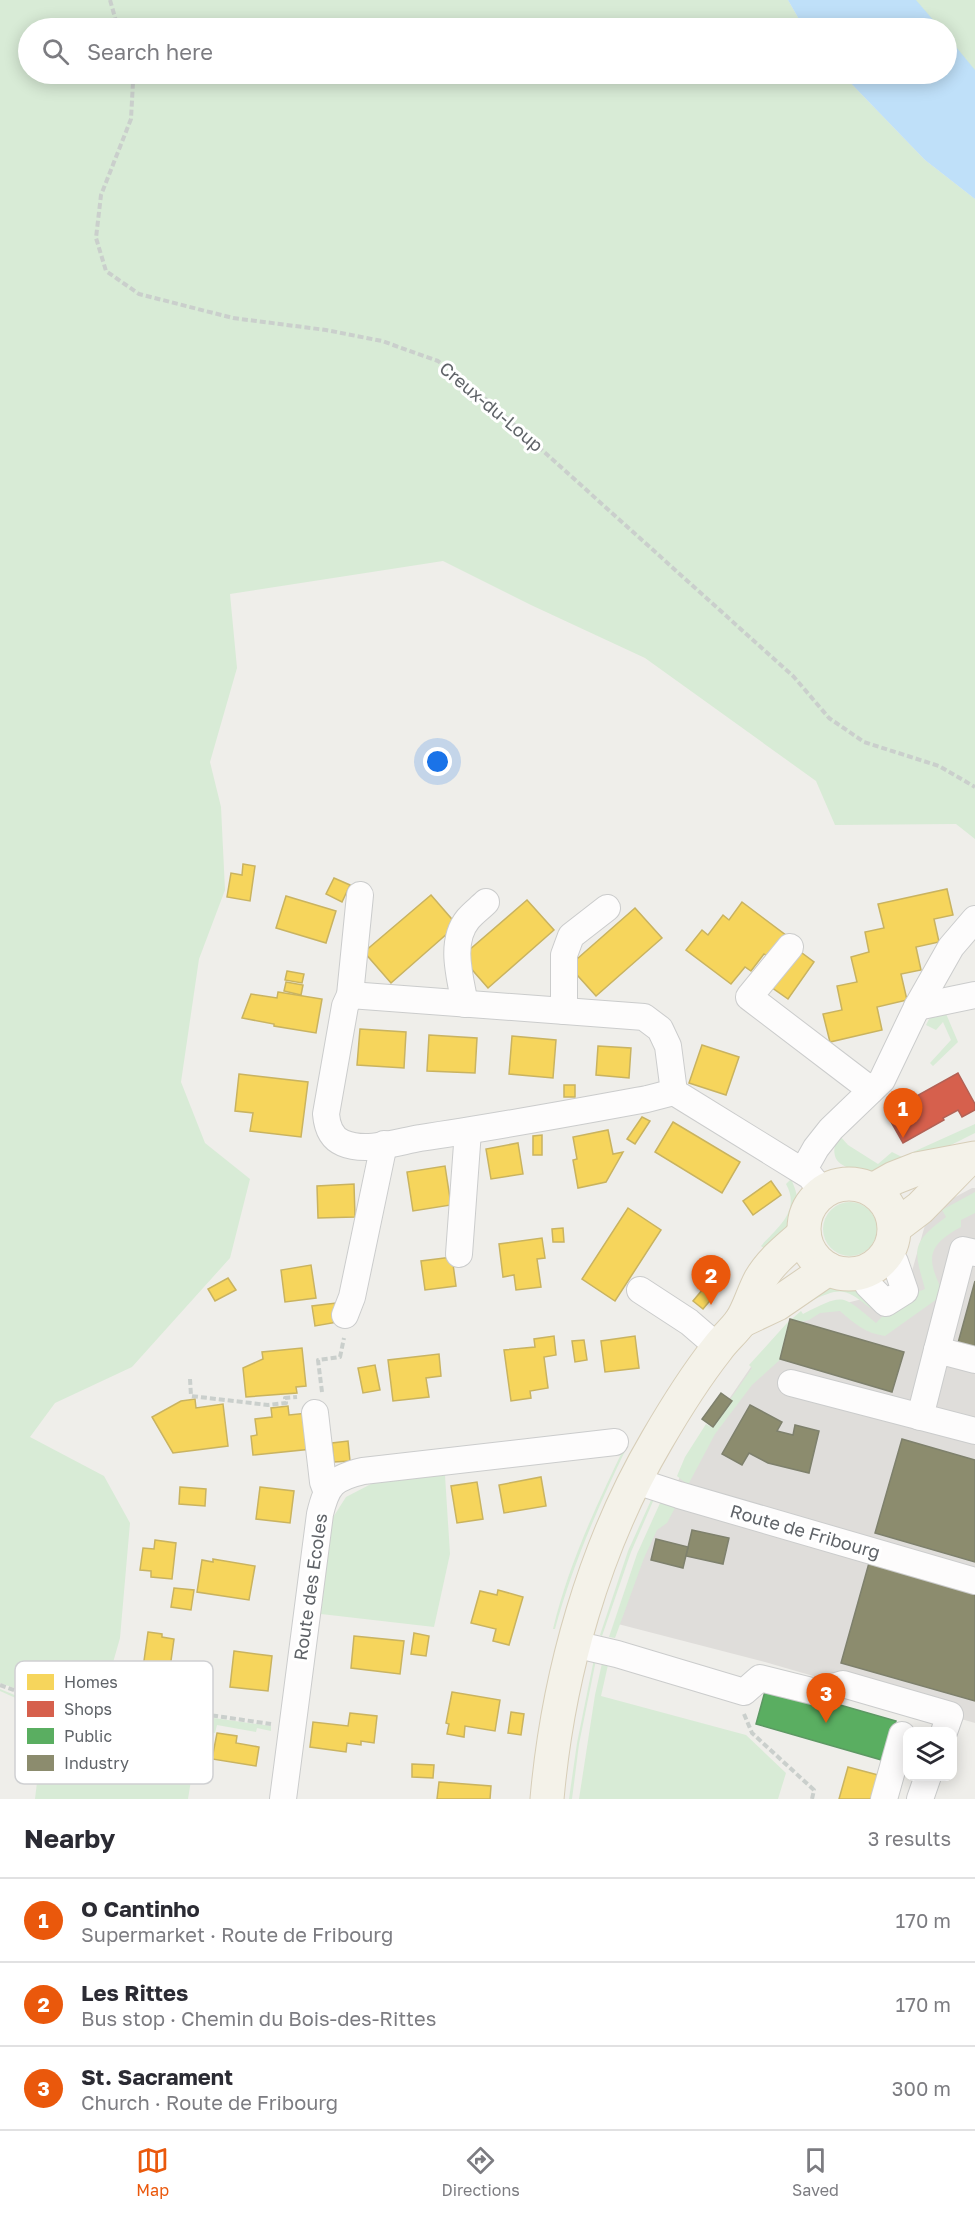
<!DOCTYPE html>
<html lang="en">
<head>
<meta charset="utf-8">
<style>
	body { margin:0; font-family:"Golos Text",sans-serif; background:#f7f7f7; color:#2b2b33 }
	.controls { position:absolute; right:18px; bottom:18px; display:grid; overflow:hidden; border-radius:12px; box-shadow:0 3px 15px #0003 }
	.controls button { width:54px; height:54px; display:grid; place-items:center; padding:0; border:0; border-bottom:2px solid #e1e1e2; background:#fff; color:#2b2b33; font:30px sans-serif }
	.you { position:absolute; left:438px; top:762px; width:21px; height:21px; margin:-15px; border:4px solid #fff; border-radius:50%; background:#1a73e8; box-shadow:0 0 0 9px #1a73e833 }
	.badge { display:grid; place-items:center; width:39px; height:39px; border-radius:50%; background:#ea580c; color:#fff; font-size:20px; font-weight:700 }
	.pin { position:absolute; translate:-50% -50px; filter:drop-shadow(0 2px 3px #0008) }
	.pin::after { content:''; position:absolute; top:32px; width:21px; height:18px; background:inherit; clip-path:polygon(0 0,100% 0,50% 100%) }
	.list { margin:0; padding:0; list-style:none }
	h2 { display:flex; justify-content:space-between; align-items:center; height:78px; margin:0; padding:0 24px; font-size:26px }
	h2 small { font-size:20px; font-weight:400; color:#7c7c81 }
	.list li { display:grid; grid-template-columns:39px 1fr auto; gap:18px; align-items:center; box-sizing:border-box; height:84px; padding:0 24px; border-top:2px solid #e1e1e2 }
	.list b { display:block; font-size:22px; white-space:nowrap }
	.list p { margin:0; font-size:20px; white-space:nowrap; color:#7c7c81 }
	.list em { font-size:20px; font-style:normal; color:#7c7c81 }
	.icon { flex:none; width:33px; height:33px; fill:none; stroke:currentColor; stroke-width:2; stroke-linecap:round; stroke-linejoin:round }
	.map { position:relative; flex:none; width:975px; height:1799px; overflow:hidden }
	.search { position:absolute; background:#fff; box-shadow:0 3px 15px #0003; left:18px; right:18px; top:18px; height:66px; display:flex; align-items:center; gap:15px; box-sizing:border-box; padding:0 21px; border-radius:33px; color:#7c7c81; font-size:22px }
	.sheet { height:330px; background:#fff }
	nav { display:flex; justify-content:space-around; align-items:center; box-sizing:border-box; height:84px; border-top:2px solid #e1e1e2; background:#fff; font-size:16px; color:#7c7c81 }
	nav a { display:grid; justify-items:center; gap:3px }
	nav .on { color:#ea580c }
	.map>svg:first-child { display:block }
</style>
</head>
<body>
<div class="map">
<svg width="975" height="1799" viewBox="0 0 975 1799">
	<rect width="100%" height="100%" fill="#efeeea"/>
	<polygon fill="#dfddda" points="972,1188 975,1188 975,1723 765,1662 618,1624 644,1556 688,1459 755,1361 800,1315 866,1298 912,1271 929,1211"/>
	<g fill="#d8ebd6">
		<polygon points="0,0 788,0 804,28 28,28 28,74 842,74 925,160 975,199 975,839 956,824 835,825 816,781 645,658 531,605 443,561 230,594 237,668 210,762 221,807 225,890 199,959 181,1082 205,1143 250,1179 230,1258 132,1367 55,1403 30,1437 104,1476 130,1523 120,1638 104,1694 132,1694 131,1702 71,1693 49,1697 37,1696 0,1683"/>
		<polygon points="793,0 975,0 975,167 946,74 946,28 824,28"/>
		<polygon points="944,1009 958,1042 933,1066 930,1063 951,1040 943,1022 936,1030 926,1025 929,1019"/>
		<path d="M975,1124V1133C942,1149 875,1187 841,1164C831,1157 834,1144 839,1135L848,1145L878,1164L892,1152L902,1157Z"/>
		<path d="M791,1179C808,1215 789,1224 766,1250L761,1246C778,1227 801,1211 786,1184Z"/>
		<path d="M975,1192V1213L961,1220V1227C926,1246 926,1259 944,1294L885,1336C865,1333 855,1324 840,1311L820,1313L809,1320L792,1324L783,1357L752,1385L715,1434L688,1485L677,1476L685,1457L706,1424L711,1427L752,1368L749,1365L787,1323L801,1311L803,1314C845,1293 841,1294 876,1323C890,1308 906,1296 925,1289C914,1249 910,1244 946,1217L942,1210Z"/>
		<circle cx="850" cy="1229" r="27"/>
		<path d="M836,1283C853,1282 863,1293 875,1303L870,1308C845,1288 841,1287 811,1301L808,1296Z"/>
		<path d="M624,1448L626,1449C598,1507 572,1566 555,1629H553C568,1566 596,1506 624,1448Z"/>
		<polygon points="445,1475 450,1554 434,1627 321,1614 332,1519 346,1497 373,1483"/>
		<polygon points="652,1498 654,1499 631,1552 602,1636 600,1635 628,1551"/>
		<polygon points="661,1501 676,1506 667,1523 657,1530 644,1558 615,1638 609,1637 637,1554"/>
		<polygon points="595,1654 597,1655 579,1744 572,1799 569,1799 577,1743"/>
		<polygon points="604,1654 610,1656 601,1696 746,1735 786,1773 778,1799 579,1799 595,1695"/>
		<polygon points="0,1689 17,1696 48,1703 66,1699 87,1700 271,1726 271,1731 257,1728 256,1732 217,1725 215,1733 199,1731 188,1799 35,1799 46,1707 29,1704 0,1691"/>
	</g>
	<g fill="#bfe0f9">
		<polygon points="788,0 916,0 940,28 804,28"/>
		<polygon points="947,36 975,70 975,199 925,160 842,74 946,74"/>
	</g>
	<g fill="#f6d55c" stroke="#c9b360" stroke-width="1.5">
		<polygon points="243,864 255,866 250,901 227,897 231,873 242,875"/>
		<polygon points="334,878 350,885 342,902 326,894"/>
		<polygon points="947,889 953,915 934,919 939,942 916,947 921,970 901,974 907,1000 877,1007 882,1030 830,1042 823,1014 842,1010 837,986 857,982 851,957 869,952 865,932 884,928 878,904"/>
		<polygon points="431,895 457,925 391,983 364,952"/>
		<polygon points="286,896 336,911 326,943 276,928"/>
		<polygon points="527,900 554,930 488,988 461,957"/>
		<polygon points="742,902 787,936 770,958 764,954 751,971 745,967 731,984 686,950 702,930 708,935 723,915 729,920"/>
		<polygon points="635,908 662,938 596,996 569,966"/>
		<polygon points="798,950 814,962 788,999 771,987"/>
		<polygon points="287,971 304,974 302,983 285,980"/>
		<polygon points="286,982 303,985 301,995 284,991"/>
		<polygon points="278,992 322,999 316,1033 274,1026 274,1024 242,1018 251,994 277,998"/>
		<polygon points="360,1029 406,1032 404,1068 357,1065"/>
		<polygon points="429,1035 477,1038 475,1073 427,1071"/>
		<polygon points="512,1036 556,1040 553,1078 509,1074"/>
		<polygon points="702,1045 739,1057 726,1095 689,1083"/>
		<polygon points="598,1046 631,1048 629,1078 596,1075"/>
		<polygon points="239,1074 308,1082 301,1137 250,1131 253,1113 235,1111"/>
		<rect x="564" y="1085" width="11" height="12"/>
		<polygon points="642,1117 650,1121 635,1144 627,1139"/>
		<polygon points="673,1122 740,1162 722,1193 655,1152"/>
		<polygon points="608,1130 613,1154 623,1152 606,1182 578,1188 573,1160 577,1159 573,1137"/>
		<polygon points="542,1135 542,1155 533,1155 533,1136"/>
		<polygon points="518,1143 523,1174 491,1179 486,1149"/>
		<polygon points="445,1166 451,1205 413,1211 407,1172"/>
		<polygon points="771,1181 781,1195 753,1215 743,1201"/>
		<polygon points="354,1184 355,1217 318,1218 317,1186"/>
		<polygon points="628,1208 661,1230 615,1301 582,1279"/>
		<polygon points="563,1228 564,1242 553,1242 552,1229"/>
		<polygon points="542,1238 545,1258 537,1259 541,1287 516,1290 514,1275 503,1277 499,1244"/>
		<polygon points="452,1257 456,1286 425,1290 421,1261"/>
		<polygon points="311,1265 316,1298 285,1302 281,1270"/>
		<polygon points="713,1277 723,1285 703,1309 693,1301"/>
		<polygon points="228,1278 236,1290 215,1301 208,1289"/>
		<polygon points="336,1303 338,1322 315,1326 312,1306"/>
		<polygon points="554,1336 556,1355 544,1357 548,1388 530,1391 531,1398 511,1401 504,1350 535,1347 534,1339"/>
		<polygon points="635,1336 639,1368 605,1372 601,1341"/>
		<polygon points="584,1340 587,1360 575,1362 572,1341"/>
		<polygon points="302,1348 306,1386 296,1387 297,1393 246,1397 243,1368 263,1359 262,1352"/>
		<polygon points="439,1354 441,1376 426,1378 429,1397 393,1401 388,1360"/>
		<polygon points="375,1365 380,1390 363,1393 358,1368"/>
		<polygon points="195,1399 196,1408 223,1404 228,1446 173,1453 152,1417 181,1401"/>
		<polygon points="288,1406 289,1415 308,1413 312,1449 253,1455 251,1436 257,1435 255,1419 272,1417 271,1408"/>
		<polygon points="348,1441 350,1461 334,1462 332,1443"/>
		<polygon points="541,1477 546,1506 504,1513 499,1485"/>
		<polygon points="477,1482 483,1519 457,1523 451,1486"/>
		<polygon points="180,1487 206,1489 205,1506 179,1504"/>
		<polygon points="260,1487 294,1491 290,1523 256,1519"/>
		<polygon points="155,1540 176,1543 172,1579 151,1577 151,1571 140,1570 143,1548 154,1549"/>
		<polygon points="213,1559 255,1566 249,1600 197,1592 202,1560 213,1562"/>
		<polygon points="174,1588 194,1590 191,1610 171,1607"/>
		<polygon points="498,1590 523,1597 509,1645 493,1641 496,1629 471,1623 480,1591 497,1595"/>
		<polygon points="148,1632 162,1634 162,1637 174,1639 170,1668 158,1666 157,1670 143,1668"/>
		<polygon points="414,1633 429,1636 426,1656 411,1654"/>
		<polygon points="354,1636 404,1641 400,1674 351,1668"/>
		<polygon points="234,1651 272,1656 268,1691 230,1687"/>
		<polygon points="452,1692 500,1700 495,1731 465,1726 464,1737 447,1734 449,1724 446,1723"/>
		<polygon points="511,1712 524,1714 521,1735 508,1733"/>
		<polygon points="350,1713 377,1716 374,1743 361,1741 361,1745 347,1743 346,1752 310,1747 313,1722 348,1726"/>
		<polygon points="217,1733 237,1736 236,1743 259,1747 256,1766 212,1759"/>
		<polygon points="412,1764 434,1765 433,1778 412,1777"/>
		<polygon points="848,1767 882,1776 876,1799 839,1799"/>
		<polygon points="439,1782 491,1786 490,1799 437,1799"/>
	</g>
	<polygon fill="#d6604d" stroke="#b26155" stroke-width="1.5" points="958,1073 975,1104 975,1110 962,1117 958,1110 943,1118 944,1120 903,1143 886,1113"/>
	<polygon fill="#5aae61" stroke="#5c9863" stroke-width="1.5" points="767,1684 896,1721 885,1761 756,1724"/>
	<g fill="#8c8c6e" stroke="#7e806c" stroke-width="1.5">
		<polygon points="975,1281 975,1347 958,1343"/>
		<polygon points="790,1319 904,1352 892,1392 780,1359"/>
		<polygon points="721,1393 732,1401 713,1427 702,1419"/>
		<polygon points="750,1405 782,1422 777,1431 793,1435 795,1425 819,1431 809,1473 768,1463 749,1453 742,1465 722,1454"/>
		<polygon points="902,1439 975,1460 975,1562 875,1533"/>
		<polygon points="692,1530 729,1538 723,1564 686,1556"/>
		<polygon points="656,1539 688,1547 683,1568 651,1560"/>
		<polygon points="869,1563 975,1593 975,1701 841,1663"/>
	</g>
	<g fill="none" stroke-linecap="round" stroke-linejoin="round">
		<defs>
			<g id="minor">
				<path d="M360,895L350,995L345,1006L326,1114C327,1126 331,1138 343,1143C366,1153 397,1142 420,1138C496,1127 571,1113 647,1099L674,1092"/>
				<polyline points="790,947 749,997 871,1090"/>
				<polyline points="350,995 644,1017 660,1029 668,1046 674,1092 810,1176 823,1192"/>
				<path d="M465,1004C460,977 449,942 468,919C473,913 480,908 486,902"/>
				<polyline points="917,1007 975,995"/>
				<polyline points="564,1011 564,955 571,936 607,908"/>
				<polyline points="803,1171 816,1148 831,1129 882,1080 917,1007 951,947 975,919"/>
				<polyline points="459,1254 468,1131"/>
				<polyline points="861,1273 868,1285 886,1303 905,1291 895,1262 889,1253"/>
				<polyline points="640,1290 689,1322 718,1347"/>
				<polyline points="345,1315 352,1297 384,1144"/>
				<polyline points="937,1350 963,1250 975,1253"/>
				<polyline points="791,1383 975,1431"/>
				<polyline points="315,1413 323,1482 326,1490"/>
				<polyline points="920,1417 937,1350 975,1360"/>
				<polyline points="636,1481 679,1495 975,1581"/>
				<polyline points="574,1644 617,1654 744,1692 760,1678 816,1692 843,1684 950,1715 944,1732"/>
				<path d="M283,1799L320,1514C327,1485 333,1478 363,1471L615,1442"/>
				<polyline points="884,1799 902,1735"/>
				<polyline points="920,1799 928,1776"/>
			</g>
			<g id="major">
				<circle cx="849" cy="1229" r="45"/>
				<polyline points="873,1190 894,1178 917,1169 975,1158"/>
				<polyline points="895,1227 920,1208 966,1161"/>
				<polyline points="741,1321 777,1304 828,1269"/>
				<path d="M547,1799C558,1675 594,1547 657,1440C675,1409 695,1377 717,1349C724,1339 734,1331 741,1321C749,1309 753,1293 760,1280C771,1261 788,1248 804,1234"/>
			</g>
		</defs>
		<use href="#minor" stroke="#cbcccc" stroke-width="28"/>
		<use href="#major" stroke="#d7ceb8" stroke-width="35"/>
		<g stroke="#cacfcc" stroke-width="4" stroke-dasharray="6 3" stroke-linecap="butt">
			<polyline points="110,0 118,28"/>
			<polyline points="131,74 133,82 131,119 101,195 96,238 106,271 139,294 233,318 326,330 382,341 438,361 471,386 794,677 829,718 864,742 939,766 975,787"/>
			<polyline points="190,1379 191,1396 268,1405 286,1403 285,1398 297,1397"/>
			<polyline points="322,1392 318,1360 340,1357 344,1338"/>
			<polyline points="0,1685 36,1698 48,1699 66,1696 92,1698 271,1724"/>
			<polyline points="744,1714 752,1733 814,1790 812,1799"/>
		</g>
		<use href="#minor" stroke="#fdfcfc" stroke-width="26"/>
		<use href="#major" stroke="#f4f2e9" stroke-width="33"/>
	</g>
	<g text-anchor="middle" stroke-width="6" stroke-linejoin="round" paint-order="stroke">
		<g font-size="18" fill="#5f6368" stroke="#fff">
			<text transform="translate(491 407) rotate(40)" y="6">Creux-du-Loup</text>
			<text transform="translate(805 1532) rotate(16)" y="6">Route de Fribourg</text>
			<text transform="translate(311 1587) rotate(-82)" y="6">Route des Ecoles</text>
		</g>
	</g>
	<rect x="15" y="1661" width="198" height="123" rx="9" fill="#fff" stroke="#cfd0d2" stroke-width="1.5"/>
	<rect x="27" y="1674" width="27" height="16" fill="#f6d55c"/>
	<rect x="27" y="1701" width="27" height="16" fill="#d6604d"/>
	<rect x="27" y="1728" width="27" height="16" fill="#5aae61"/>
	<rect x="27" y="1755" width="27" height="16" fill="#8c8c6e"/>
	<g font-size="16" fill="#5f6368">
		<text x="64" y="1688">Homes</text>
		<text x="64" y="1715">Shops</text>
		<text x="64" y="1742">Public</text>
		<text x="64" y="1769">Industry</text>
	</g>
</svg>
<div class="controls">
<button><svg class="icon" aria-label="layers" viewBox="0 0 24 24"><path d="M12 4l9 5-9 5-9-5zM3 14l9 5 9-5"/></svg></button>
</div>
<div class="you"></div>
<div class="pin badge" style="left:903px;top:1138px">1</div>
<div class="pin badge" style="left:711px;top:1305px">2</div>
<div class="pin badge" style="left:826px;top:1723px">3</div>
<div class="search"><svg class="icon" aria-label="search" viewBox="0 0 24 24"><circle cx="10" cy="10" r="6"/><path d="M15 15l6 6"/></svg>Search here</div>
</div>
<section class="sheet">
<h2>Nearby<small>3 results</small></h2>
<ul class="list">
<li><span class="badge">1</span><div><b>O Cantinho</b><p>Supermarket · Route de Fribourg</p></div><em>170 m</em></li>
<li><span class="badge">2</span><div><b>Les Rittes</b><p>Bus stop · Chemin du Bois-des-Rittes</p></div><em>170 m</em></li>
<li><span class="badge">3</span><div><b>St. Sacrament</b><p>Church · Route de Fribourg</p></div><em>300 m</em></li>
</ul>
</section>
<nav>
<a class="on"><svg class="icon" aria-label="map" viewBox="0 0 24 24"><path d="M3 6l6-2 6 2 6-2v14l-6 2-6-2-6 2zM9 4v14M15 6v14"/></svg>Map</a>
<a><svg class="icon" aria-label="directions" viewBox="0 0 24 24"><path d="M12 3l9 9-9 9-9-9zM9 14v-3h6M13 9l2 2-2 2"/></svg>Directions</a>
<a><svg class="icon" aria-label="saved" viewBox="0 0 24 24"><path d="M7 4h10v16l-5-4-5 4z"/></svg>Saved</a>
</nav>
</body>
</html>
